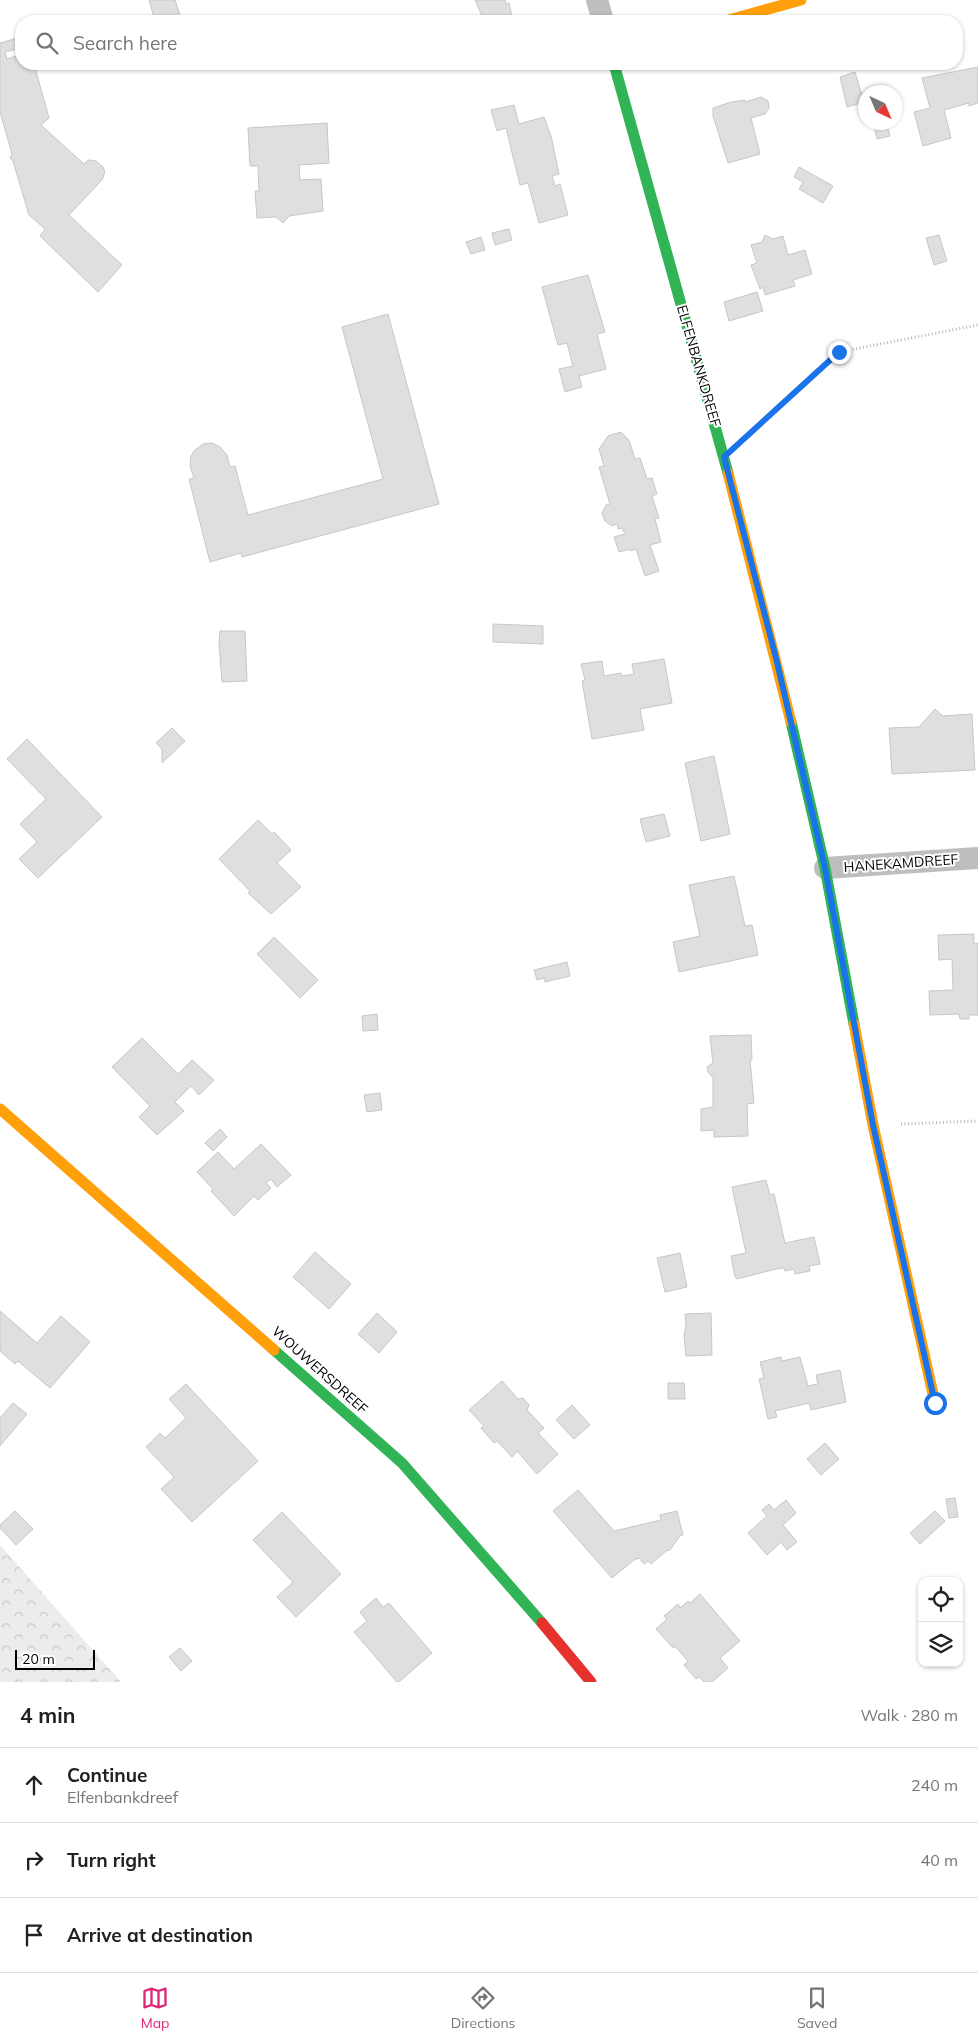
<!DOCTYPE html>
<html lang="en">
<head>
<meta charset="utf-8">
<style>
	body { margin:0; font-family:Mulish,sans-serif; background:#f6f6f6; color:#202124 }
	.controls { position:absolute; right:15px; bottom:15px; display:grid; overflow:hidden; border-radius:10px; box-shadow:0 1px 4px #0004 }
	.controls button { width:45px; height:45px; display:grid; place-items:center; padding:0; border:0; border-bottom:1px solid #e0e0e0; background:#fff; color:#202124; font:25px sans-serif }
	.compass { position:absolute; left:858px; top:85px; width:45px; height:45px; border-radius:50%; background:#fff; box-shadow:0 1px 4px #0004; rotate:136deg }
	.scale { position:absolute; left:15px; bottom:12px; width:80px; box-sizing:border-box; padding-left:5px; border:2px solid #000; border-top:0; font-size:14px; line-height:18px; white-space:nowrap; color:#000; -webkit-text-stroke:4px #fff; paint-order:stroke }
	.stop { position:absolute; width:15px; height:15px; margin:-11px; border:4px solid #1a73e8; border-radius:50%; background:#fff }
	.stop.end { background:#1a73e8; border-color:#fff; box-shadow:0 1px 5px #0008 }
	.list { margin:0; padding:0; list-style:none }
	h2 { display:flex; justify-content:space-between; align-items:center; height:65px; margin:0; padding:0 20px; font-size:21px }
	h2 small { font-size:16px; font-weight:400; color:#757577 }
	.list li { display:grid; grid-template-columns:32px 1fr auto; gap:15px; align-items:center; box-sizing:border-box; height:75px; padding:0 20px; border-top:1px solid #e0e0e0 }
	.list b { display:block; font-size:19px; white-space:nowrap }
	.list p { margin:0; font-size:16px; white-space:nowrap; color:#757577 }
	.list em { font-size:16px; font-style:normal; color:#757577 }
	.icon { flex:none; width:28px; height:28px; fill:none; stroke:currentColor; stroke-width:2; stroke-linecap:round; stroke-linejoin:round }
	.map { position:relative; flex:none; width:978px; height:1682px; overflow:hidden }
	.search { position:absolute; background:#fff; box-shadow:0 1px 4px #0004; left:15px; right:15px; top:15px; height:55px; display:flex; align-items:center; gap:12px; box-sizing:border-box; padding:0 18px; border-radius:20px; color:#757577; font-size:19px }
	.sheet { height:290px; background:#fff }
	nav { display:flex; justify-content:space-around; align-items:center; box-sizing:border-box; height:70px; border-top:1px solid #e0e0e0; background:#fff; font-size:14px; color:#757577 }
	nav a { display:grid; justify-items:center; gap:2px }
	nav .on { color:#db2777 }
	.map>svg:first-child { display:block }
</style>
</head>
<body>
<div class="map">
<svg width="978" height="1682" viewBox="0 0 978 1682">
	<defs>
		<pattern id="forest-crowns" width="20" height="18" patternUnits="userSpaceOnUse" patternTransform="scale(1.25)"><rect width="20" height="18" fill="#ececec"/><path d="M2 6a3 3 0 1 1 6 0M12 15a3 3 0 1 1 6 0" fill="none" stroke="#c9c9c9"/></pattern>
	</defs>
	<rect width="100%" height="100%" fill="#fff"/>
	<polygon fill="url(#forest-crowns)" points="0,1545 121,1682 0,1682"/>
	<g fill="#dfdfdf" stroke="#c7c7c7">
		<polygon points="149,0 175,0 182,21 155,21"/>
		<polygon points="475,0 505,0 506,4 509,3 513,21 484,21"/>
		<polygon points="21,37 21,48 5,52 7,59 20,55 21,64 34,64 49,118 41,125 84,164 88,160 96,161 103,167 105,172 102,180 69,215 122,265 98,292 40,236 45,229 29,215 13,161 10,158 12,154 0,112 0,43"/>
		<polygon points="978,67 978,103 969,106 969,103 944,110 951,138 923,146 914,112 930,108 922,78"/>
		<polygon points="855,72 864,102 847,107 840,77"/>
		<polygon points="761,97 768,101 769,108 765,114 751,118 760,154 728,163 713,116 713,108 731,102 745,100 745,102"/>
		<polygon points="514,105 519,124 544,117 551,136 559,174 552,176 555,186 560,184 568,215 539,223 528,183 520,185 506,128 497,131 491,110"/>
		<polygon points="873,122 886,122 890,136 877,139"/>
		<polygon points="327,123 329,163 299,165 300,180 321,179 323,211 289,216 283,223 276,217 257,218 255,191 259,191 258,166 250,166 248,128"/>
		<polygon points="799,167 833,186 823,203 799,189 803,182 794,177"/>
		<polygon points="509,229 512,240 495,245 492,233"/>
		<polygon points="765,235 773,239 783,236 788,255 805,250 812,274 793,280 795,286 765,295 763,287 760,289 751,265 757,263 751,245 762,242"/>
		<polygon points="939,235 947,261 934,265 926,238"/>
		<polygon points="481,237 485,250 471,254 466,242"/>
		<polygon points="588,275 605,332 597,334 606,369 579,376 582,387 565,392 559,369 573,366 567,343 558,345 542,287"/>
		<polygon points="757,292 763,311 729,321 724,302"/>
		<polygon points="388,314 439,504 242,557 241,553 210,562 189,479 194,478 190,466 191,456 194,451 203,444 212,443 220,447 227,455 230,467 235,466 248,515 383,479 342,327"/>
		<polygon points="621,432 629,440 635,459 640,458 647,479 652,478 657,494 652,496 659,518 655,519 661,542 650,545 659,571 645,576 636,549 630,551 630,549 619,552 614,537 625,534 622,528 618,529 617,524 612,526 605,521 602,513 606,505 610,504 599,467 604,466 599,449 608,436"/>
		<polygon points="493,624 543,626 543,644 493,642"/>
		<polygon points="220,631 245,631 247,681 222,682 219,643"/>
		<polygon points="664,659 672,703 640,709 644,730 592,739 582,681 585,680 581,664 602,661 604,676 621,673 622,676 634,674 632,664"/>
		<polygon points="935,709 943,716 972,714 975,770 892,774 889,728 919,727"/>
		<polygon points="172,728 185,741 162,763 162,749 156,743"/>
		<polygon points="27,739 102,817 38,878 19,859 37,842 20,824 46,799 7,759"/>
		<polygon points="714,756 730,834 701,841 685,763"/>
		<polygon points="664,814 670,836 646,842 640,819"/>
		<polygon points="258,820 272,834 274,832 291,850 277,863 301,887 271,914 248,893 250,891 219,859"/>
		<polygon points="734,876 745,926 752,925 758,955 679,972 673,942 700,936 689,885"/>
		<polygon points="974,934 974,944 978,943 978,1015 969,1015 969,1019 960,1019 959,1014 930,1015 929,991 953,990 952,959 939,960 938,935"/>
		<polygon points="274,937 318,980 300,998 257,954"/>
		<polygon points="567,962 570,976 545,982 544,978 537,980 534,970"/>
		<polygon points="377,1014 378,1030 363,1031 362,1016"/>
		<polygon points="751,1035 752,1060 750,1060 754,1103 747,1104 748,1136 714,1137 714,1130 701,1131 701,1109 713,1107 713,1078 708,1072 707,1067 713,1063 710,1036"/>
		<polygon points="142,1038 178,1074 192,1060 214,1080 199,1095 191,1086 175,1102 184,1111 157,1135 139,1117 150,1106 112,1067"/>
		<polygon points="380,1093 382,1110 367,1112 364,1095"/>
		<polygon points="220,1129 227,1137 213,1151 205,1143"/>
		<polygon points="261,1144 291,1175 277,1187 271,1179 266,1183 271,1188 258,1200 254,1196 234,1216 211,1191 213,1189 197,1172 218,1152 234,1169"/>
		<polygon points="766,1180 770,1195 774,1194 785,1243 814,1237 820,1264 809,1266 810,1271 795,1274 794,1269 785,1271 784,1268 776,1269 737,1279 735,1277 731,1256 746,1253 732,1187"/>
		<polygon points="315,1252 351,1284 329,1309 293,1277"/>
		<polygon points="680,1253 687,1287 665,1292 657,1258"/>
		<polygon points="0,1311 37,1343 61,1316 90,1342 50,1388 18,1361 15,1364 0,1351"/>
		<polygon points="377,1313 397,1332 379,1353 358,1334"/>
		<polygon points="711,1313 712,1355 686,1356 684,1336 686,1325 685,1314"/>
		<polygon points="781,1357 782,1361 800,1357 808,1386 818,1384 816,1375 840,1370 846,1402 811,1410 809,1403 775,1411 777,1417 768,1419 759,1379 764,1378 760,1362"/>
		<polygon points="502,1381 518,1399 523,1398 529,1405 527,1410 544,1428 538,1433 558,1454 537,1474 517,1451 512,1457 497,1441 494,1443 481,1428 484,1426 469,1410"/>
		<polygon points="668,1383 684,1383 685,1399 668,1399"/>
		<polygon points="186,1384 258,1461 192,1522 161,1489 174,1477 146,1447 160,1433 165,1438 186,1418 169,1399"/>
		<polygon points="13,1403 27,1414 0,1446 0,1418"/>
		<polygon points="572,1405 590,1425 574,1439 556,1420"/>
		<polygon points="825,1443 839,1459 821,1475 807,1459"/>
		<polygon points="578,1490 614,1531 661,1520 660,1515 677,1511 683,1535 680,1536 670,1550 666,1551 651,1564 648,1561 644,1564 639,1558 634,1560 612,1578 553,1511"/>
		<polygon points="955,1498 958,1517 949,1518 946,1499"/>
		<polygon points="786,1500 796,1513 783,1525 797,1542 787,1550 781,1542 767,1555 748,1533 767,1516 762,1510 769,1504 774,1510"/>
		<polygon points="15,1511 33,1529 16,1545 0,1528 0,1525"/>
		<polygon points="935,1511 945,1521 920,1544 910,1533"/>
		<polygon points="282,1512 341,1574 296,1617 277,1597 293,1582 253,1540"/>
		<polygon points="700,1594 740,1641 720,1658 728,1668 712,1682 704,1682 699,1677 696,1679 684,1665 688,1661 675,1646 673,1648 656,1629 667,1619 664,1616 678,1604 680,1608 688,1601 690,1603"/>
		<polygon points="376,1598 383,1607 389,1603 432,1653 399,1682 397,1682 354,1632 367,1621 360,1612"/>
		<polygon points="180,1648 192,1661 181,1671 169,1657"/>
	</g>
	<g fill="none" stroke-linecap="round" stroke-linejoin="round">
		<g stroke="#b9b9b9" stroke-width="3" stroke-dasharray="1 2.5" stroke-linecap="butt">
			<polyline points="746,437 839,352 978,325"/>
			<polyline points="901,1124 978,1121"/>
		</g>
		<g stroke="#bebebe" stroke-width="22">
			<polyline points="597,0 603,21"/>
			<polyline points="825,868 978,858"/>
		</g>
		<g stroke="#30b455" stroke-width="11">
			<polyline points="614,64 728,473"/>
			<polyline points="791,722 825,868 854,1024"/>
			<polyline points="274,1350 402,1463 542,1623"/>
		</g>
		<g stroke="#ff9f0a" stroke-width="11">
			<polyline points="725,21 801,0"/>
			<polyline points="728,473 791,722"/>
			<polyline points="854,1024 873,1125 935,1403"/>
			<polyline points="0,1109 274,1350"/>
		</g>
		<polyline stroke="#e5322d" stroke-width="11" points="542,1623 591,1682"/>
	</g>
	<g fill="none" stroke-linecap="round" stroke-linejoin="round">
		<polyline stroke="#1a73e8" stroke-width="6" points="839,352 724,457 776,658 825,868 873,1125 935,1403"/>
	</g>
	<g text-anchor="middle" stroke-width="4" stroke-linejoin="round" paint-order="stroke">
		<g font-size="14" fill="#000" stroke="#fff">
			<text transform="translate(699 366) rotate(74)" y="5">ELFENBANKDREEF</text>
			<text transform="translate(901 863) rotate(-4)" y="5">HANEKAMDREEF</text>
			<text transform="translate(320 1370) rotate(42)" y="5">WOUWERSDREEF</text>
		</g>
	</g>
</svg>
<div class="controls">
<button><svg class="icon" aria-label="locate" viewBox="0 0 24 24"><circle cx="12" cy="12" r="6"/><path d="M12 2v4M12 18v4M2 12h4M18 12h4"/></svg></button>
<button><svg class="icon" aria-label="layers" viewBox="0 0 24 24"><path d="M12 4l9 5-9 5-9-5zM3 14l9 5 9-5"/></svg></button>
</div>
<svg class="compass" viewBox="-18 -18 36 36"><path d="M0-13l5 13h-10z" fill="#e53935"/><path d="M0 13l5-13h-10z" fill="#757577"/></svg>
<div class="scale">20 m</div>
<div class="stop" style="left:935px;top:1403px"></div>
<div class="stop end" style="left:839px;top:352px"></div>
<div class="search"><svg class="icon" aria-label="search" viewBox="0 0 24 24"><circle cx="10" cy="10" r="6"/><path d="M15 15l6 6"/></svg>Search here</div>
</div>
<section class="sheet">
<h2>4 min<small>Walk · 280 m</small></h2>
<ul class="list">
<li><svg class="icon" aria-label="ahead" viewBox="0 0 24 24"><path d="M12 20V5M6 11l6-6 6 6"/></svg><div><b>Continue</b><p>Elfenbankdreef</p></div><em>240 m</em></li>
<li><svg class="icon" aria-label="right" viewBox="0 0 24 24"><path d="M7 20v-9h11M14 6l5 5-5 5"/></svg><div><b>Turn right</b></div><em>40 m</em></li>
<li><svg class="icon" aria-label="arrive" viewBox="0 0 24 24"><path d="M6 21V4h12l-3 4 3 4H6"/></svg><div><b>Arrive at destination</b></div></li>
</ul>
</section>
<nav>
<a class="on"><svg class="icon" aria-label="map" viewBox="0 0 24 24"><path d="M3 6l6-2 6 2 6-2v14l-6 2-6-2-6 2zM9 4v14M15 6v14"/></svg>Map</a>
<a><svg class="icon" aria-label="directions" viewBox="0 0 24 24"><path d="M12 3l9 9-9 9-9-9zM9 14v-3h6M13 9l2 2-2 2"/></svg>Directions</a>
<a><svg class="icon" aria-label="saved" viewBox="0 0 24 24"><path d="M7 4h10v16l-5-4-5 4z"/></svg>Saved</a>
</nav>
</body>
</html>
